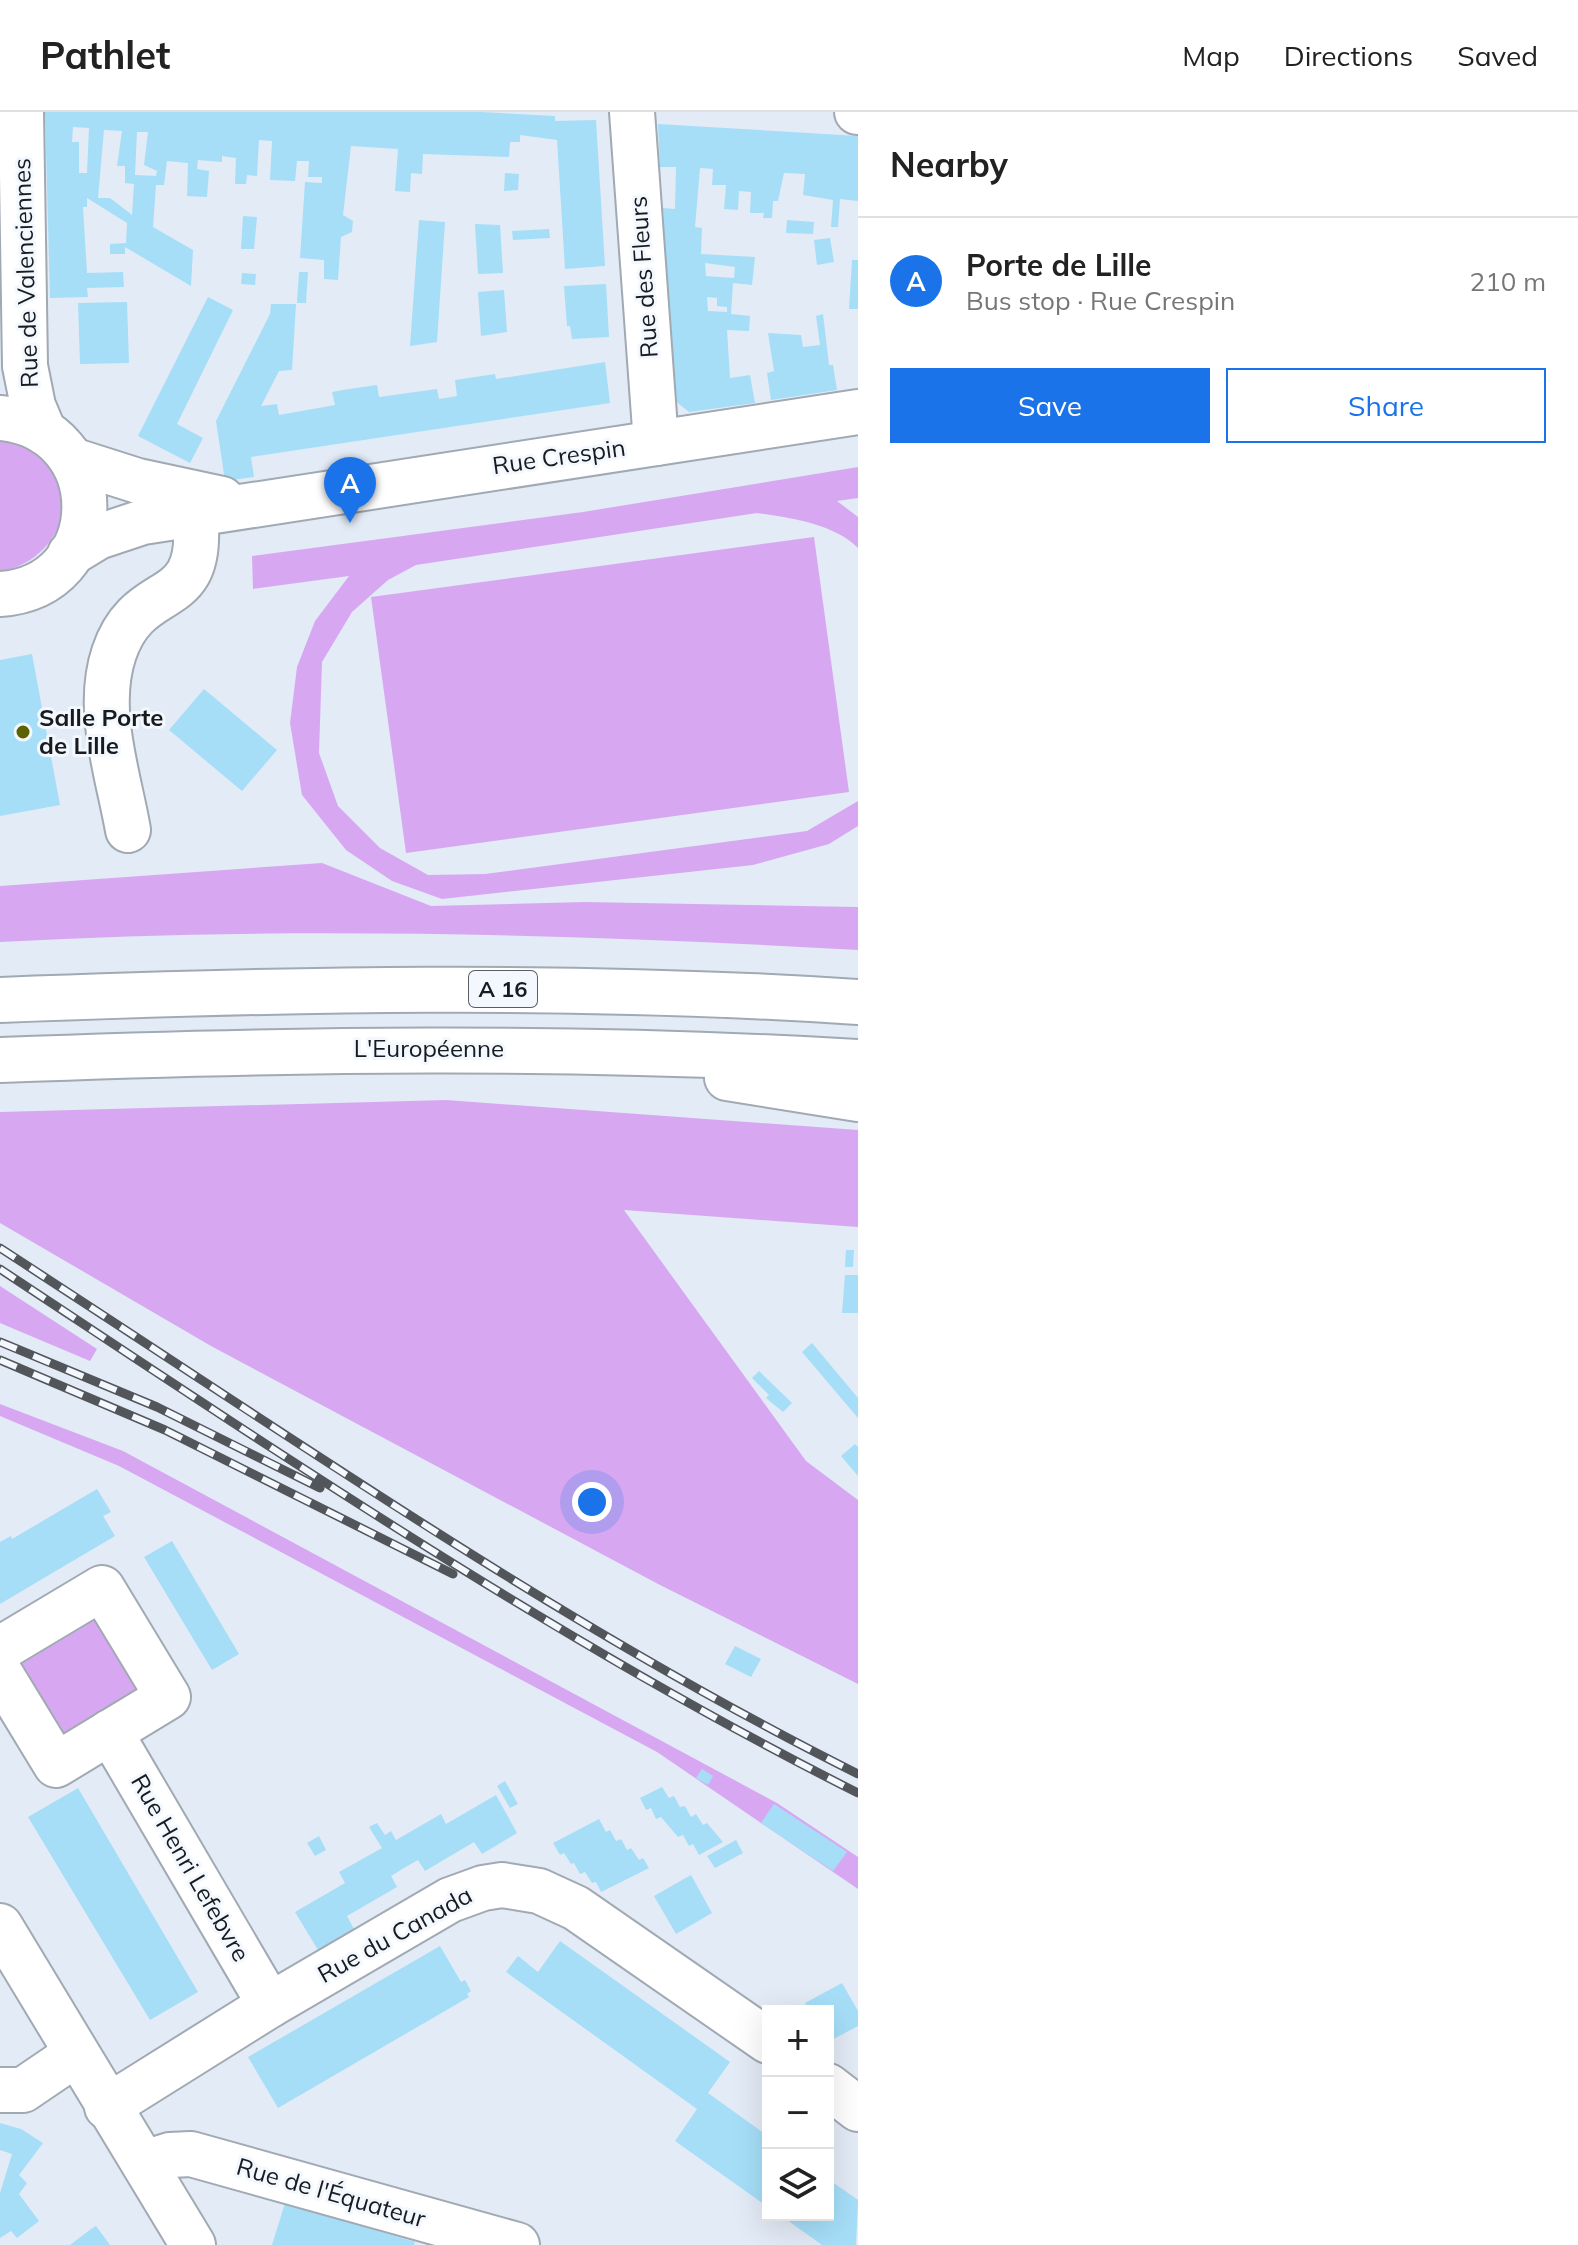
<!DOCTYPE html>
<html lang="en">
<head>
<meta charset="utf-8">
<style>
	body { margin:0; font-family:Mulish,sans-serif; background:#f6f6f6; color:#222 }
	.controls { position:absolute; right:24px; bottom:24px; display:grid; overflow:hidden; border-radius:0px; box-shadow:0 8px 32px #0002 }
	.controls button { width:72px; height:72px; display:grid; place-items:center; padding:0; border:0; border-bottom:2px solid #e0e0e0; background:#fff; color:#222; font:40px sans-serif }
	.you { position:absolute; left:592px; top:1390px; width:28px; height:28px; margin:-20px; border:6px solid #fff; border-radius:50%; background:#1a73e8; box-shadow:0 0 0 12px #1a73e833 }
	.badge { display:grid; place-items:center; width:52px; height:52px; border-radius:50%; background:#1a73e8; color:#fff; font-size:26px; font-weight:700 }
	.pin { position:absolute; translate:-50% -66px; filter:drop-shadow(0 2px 4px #0008) }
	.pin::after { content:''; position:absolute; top:42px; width:28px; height:24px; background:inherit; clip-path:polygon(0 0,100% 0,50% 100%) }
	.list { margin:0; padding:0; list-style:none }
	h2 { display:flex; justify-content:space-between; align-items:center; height:104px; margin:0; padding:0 32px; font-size:34px }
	h2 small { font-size:26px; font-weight:400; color:#767676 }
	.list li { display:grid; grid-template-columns:52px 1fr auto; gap:24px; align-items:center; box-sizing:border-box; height:128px; padding:0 32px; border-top:2px solid #e0e0e0 }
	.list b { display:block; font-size:30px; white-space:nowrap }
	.list p { margin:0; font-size:26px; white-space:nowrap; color:#767676 }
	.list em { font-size:26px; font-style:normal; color:#767676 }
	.actions { display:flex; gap:16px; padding:24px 32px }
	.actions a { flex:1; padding:18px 0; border:2px solid #1a73e8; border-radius:0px; text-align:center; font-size:28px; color:#1a73e8 }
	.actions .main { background:#1a73e8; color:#fff }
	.icon { flex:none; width:44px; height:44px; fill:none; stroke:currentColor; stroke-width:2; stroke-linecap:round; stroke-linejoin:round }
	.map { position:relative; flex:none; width:858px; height:2133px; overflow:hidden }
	header { display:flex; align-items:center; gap:48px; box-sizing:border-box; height:112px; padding:0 40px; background:#fff; border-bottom:2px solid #e0e0e0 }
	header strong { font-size:38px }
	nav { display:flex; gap:44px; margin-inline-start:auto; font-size:28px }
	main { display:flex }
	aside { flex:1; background:#fff }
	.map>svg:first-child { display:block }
</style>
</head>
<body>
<header>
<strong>Pathlet</strong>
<nav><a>Map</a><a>Directions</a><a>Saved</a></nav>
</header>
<main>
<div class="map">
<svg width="858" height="2133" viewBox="0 0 858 2133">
	<rect width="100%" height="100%" fill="#e3ebf6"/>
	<g fill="#d7a8f1">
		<path d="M0,328C14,332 29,334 40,344C88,386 55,450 0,460Z"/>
		<path d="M858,355V386L837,389L858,405V436C835,412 789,405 757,401L416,453L388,468L352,500L322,550L319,641L338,694L380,736L428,763L485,762L807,719L858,689V714L829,732L753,753L442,787L392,769L346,738L302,683L290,611L297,555L315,509L349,464L253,477L252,444L583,400Z"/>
		<polygon points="814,425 849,680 406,741 371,485"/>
		<path d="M322,751L431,794L584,790L858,795V838C573,822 285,814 0,830V774Z"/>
		<polygon points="446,988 858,1018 858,1115 624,1098 806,1349 858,1388 858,1572 660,1473 211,1234 0,1111 0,1000"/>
		<polygon points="0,1174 97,1237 90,1249 0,1211"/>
		<polygon points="0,1292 123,1339 777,1691 858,1745 858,1777 657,1640 119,1354 0,1304"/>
		<polygon points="94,1505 142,1585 66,1630 19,1550"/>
	</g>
	<g fill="#a6def8" fill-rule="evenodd">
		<path d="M45,0H481L555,4V9L596,8L605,154L565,157L557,28L520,23V30H510L509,45L423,42L422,62L411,61L410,80L395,79L398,37L351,34L343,103L353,109L352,120L341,125L338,168L324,167V148L300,146L305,70L322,71V65H308L309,49H297L295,69L270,68L272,29L259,28L257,64L247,63L246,72H235L236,46L222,44V50L198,48L197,57L209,59L207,85L187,84L188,51L167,49L164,73H156L153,115L193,138L191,174L125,135V142H110V132L126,131L127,111L87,86V95H83L87,161L123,160L124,175L87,176L88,185L50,186ZM73,15L89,16L87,61H79V30H72ZM104,18L122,19L117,54H125V71L134,72L132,103L110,86H98ZM137,20H148L144,53L157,59L156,64L135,63Z"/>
		<path d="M658,12L858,24V89L840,87L838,115H831L833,88L803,83L805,62L784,61L778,89H773L772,106H763L764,101H750L751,80L739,79L738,98L724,97L726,73H712L713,57L700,56L695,115L702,116L701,142L755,145L752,173L733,171L731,202L750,204L749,219L727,218L730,266L750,263L755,291L689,300L674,288L663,96L675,97L676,55H660ZM705,151L735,155L734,166L706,164ZM707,185L717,186V194L727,195V200L708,199Z"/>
		<polygon points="505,61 519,62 518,78 504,79"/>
		<polygon points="243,104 257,105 254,137 241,137"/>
		<polygon points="419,108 445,110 437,230 410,234"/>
		<polygon points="787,108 814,110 813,122 786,121"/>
		<polygon points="475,112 500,113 503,161 478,162"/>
		<polygon points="549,117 550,126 513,128 512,119"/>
		<polygon points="830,126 834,150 817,153 814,128"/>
		<polygon points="852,148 858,148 858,197 849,197"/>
		<polygon points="299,160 308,160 306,191 297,191"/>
		<polygon points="242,161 256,162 255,173 241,172"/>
		<polygon points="606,172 609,225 572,227 570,214 567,214 564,174"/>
		<polygon points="504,178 507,220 481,224 478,180"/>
		<polygon points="208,185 233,198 177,312 203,326 190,351 138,324"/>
		<polygon points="127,190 129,251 80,252 78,191"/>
		<polygon points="271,192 296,192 292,258 279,259 261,294 277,292 279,303 335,293 332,280 349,277 377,273 379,285 437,277 439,287 457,284 455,268 495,262 496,267 605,250 610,291 251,345 254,365 225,369 216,309 270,202"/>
		<polygon points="823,202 829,253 833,253 837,278 771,288 767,261 774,259 768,221 801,223 803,235 820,233 816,204"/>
		<polygon points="32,542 60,693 0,704 0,548"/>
		<polygon points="204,577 277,638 242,679 169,618"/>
		<polygon points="846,1138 854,1138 853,1155 845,1155"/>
		<polygon points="845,1163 858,1163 858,1201 842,1201"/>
		<polygon points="812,1231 858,1286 858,1306 802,1240"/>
		<polygon points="759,1259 792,1291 783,1300 766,1286 769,1283 752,1266"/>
		<polygon points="855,1332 858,1335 858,1364 841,1344"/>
		<polygon points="97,1377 111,1400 103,1404 115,1424 0,1492 0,1430 11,1424 12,1427"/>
		<polygon points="172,1429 239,1542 212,1558 144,1445"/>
		<polygon points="735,1534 761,1547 751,1565 725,1552"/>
		<polygon points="702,1657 713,1664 708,1673 696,1666"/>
		<polygon points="505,1669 518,1692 510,1696 497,1674"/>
		<polygon points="662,1675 669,1686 674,1684 680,1695 685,1694 691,1705 696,1702 703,1713 707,1711 723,1730 699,1743 693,1732 689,1734 683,1723 678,1725 661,1705 656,1707 651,1696 646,1698 640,1686"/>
		<polygon points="78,1676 198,1880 150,1908 28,1705"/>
		<polygon points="496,1683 517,1721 482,1742 474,1730 425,1759 418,1748 404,1756 391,1764 397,1775 347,1804 354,1817 318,1838 295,1800 345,1771 339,1760 382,1736 369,1715 377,1711 385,1723 391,1719 396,1728 441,1702 446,1712"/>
		<polygon points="774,1692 847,1740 833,1759 761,1711"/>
		<polygon points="599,1707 606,1720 610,1718 616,1729 621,1727 627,1738 631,1736 639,1748 643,1746 649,1756 601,1780 596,1770 592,1771 585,1760 580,1762 574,1751 571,1752 564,1741 560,1743 553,1731"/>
		<polygon points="319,1724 326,1738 315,1744 307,1731"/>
		<polygon points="736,1728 743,1741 715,1756 707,1744"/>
		<polygon points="691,1763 712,1801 676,1822 654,1784"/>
		<polygon points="560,1829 730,1950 708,1981 768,2024 768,2095 675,2029 697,1997 506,1860 518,1844 538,1860"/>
		<polygon points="440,1834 461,1870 465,1868 471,1879 467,1882 469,1885 278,1996 248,1945"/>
		<polygon points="842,1871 858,1899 858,1914 828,1930 828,1899 810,1899 805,1891"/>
		<polygon points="0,2011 21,2017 43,2031 19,2063 27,2071 19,2082 39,2109 17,2126 11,2119 0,2126 0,2081 12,2042 0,2038"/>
		<polygon points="828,2067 858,2088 856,2133 822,2133 780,2103 828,2103"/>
		<polygon points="285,2091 415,2130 414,2133 272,2133"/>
		<polygon points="96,2114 110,2133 70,2133 91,2117"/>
	</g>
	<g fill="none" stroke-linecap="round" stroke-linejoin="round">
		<defs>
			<g id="minor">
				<polyline points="632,0 656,331"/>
				<polyline points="857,0 858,0"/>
				<path d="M128,718C118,661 95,598 114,541C140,463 206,504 195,403"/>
				<polyline points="0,1537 102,1476 168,1585 56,1653 0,1561"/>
				<polyline points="110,1620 270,1893"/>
				<polyline points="828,1974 858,1997"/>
				<polyline points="0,1978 23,1978 76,1942"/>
				<polyline points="107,1995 270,1893 450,1788 483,1776 502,1773 539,1779 576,1796 768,1929"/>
				<polyline points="144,2051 170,2043 191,2042 517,2133"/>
			</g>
			<g id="major">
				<polyline points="21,0 25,254 33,294 44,320"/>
				<path d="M0,306C113,316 112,475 0,482"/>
				<polyline points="72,348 138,369 222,387"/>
				<polyline points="70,442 98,425 143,410 858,300"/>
				<polyline points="0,1814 193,2133"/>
			</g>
			<g id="highway">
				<path d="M0,888C286,877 572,871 858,890"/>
				<path d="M0,948C287,937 571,933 858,950"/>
				<polyline points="727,966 858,987"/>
			</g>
		</defs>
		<use href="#minor" stroke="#a1a9b3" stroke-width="48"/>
		<use href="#major" stroke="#a1a9b3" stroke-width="48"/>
		<use href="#highway" stroke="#a1a9b3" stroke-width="48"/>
		<use href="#minor" stroke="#fff" stroke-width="44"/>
		<use href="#major" stroke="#fff" stroke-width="44"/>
		<use href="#highway" stroke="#fff" stroke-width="44"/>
		<defs>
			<g id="rail">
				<path d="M0,1136C281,1318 558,1512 858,1662"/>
				<path d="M0,1157C279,1341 559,1531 858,1681"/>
				<polyline points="0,1230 157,1295 320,1376"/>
				<polyline points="0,1248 165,1318 453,1462"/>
			</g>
		</defs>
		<use href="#rail" stroke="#52565b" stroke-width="9"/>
		<use href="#rail" stroke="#f3f8ff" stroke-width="6" stroke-dasharray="18" stroke-linecap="butt"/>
	</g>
	<circle fill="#5b6300" stroke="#f3f8ff" stroke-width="3" cx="23" cy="620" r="8"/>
	<g text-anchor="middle" stroke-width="6" stroke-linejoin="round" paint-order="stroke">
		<rect fill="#f3f8ff" stroke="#5a5d62" stroke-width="2" x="469" y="859" width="68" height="36" rx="6"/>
		<g font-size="22" font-weight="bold" fill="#181b1e">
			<text x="503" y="885">A 16</text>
		</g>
		<g font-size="24" fill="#181b1e" stroke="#f3f8ff">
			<text transform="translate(26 161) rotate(-92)" y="8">Rue de Valenciennes</text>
			<text transform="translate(644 165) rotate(-94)" y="8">Rue des Fleurs</text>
			<text transform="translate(559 345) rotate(-8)" y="8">Rue Crespin</text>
			<text x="429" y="945">L'Européenne</text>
			<text transform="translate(190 1756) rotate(60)" y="8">Rue Henri Lefebvre</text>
			<text transform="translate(395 1823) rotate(-29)" y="8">Rue du Canada</text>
			<text transform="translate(331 2081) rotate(16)" y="8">Rue de l'Équateur</text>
		</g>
		<g font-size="24" font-weight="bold" fill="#181b1e" stroke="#f3f8ff" text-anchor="start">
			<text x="39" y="614">Salle Porte<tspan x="39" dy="28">de Lille</tspan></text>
		</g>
	</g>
</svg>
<div class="controls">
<button>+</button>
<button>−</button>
<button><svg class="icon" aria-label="layers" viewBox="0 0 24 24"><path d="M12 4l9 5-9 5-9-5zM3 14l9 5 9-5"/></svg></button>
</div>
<div class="you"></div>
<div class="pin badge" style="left:350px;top:411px">A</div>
</div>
<aside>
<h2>Nearby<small></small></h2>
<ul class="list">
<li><span class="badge">A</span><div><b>Porte de Lille</b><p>Bus stop · Rue Crespin</p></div><em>210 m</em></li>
</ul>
<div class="actions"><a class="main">Save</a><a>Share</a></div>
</aside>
</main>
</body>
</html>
